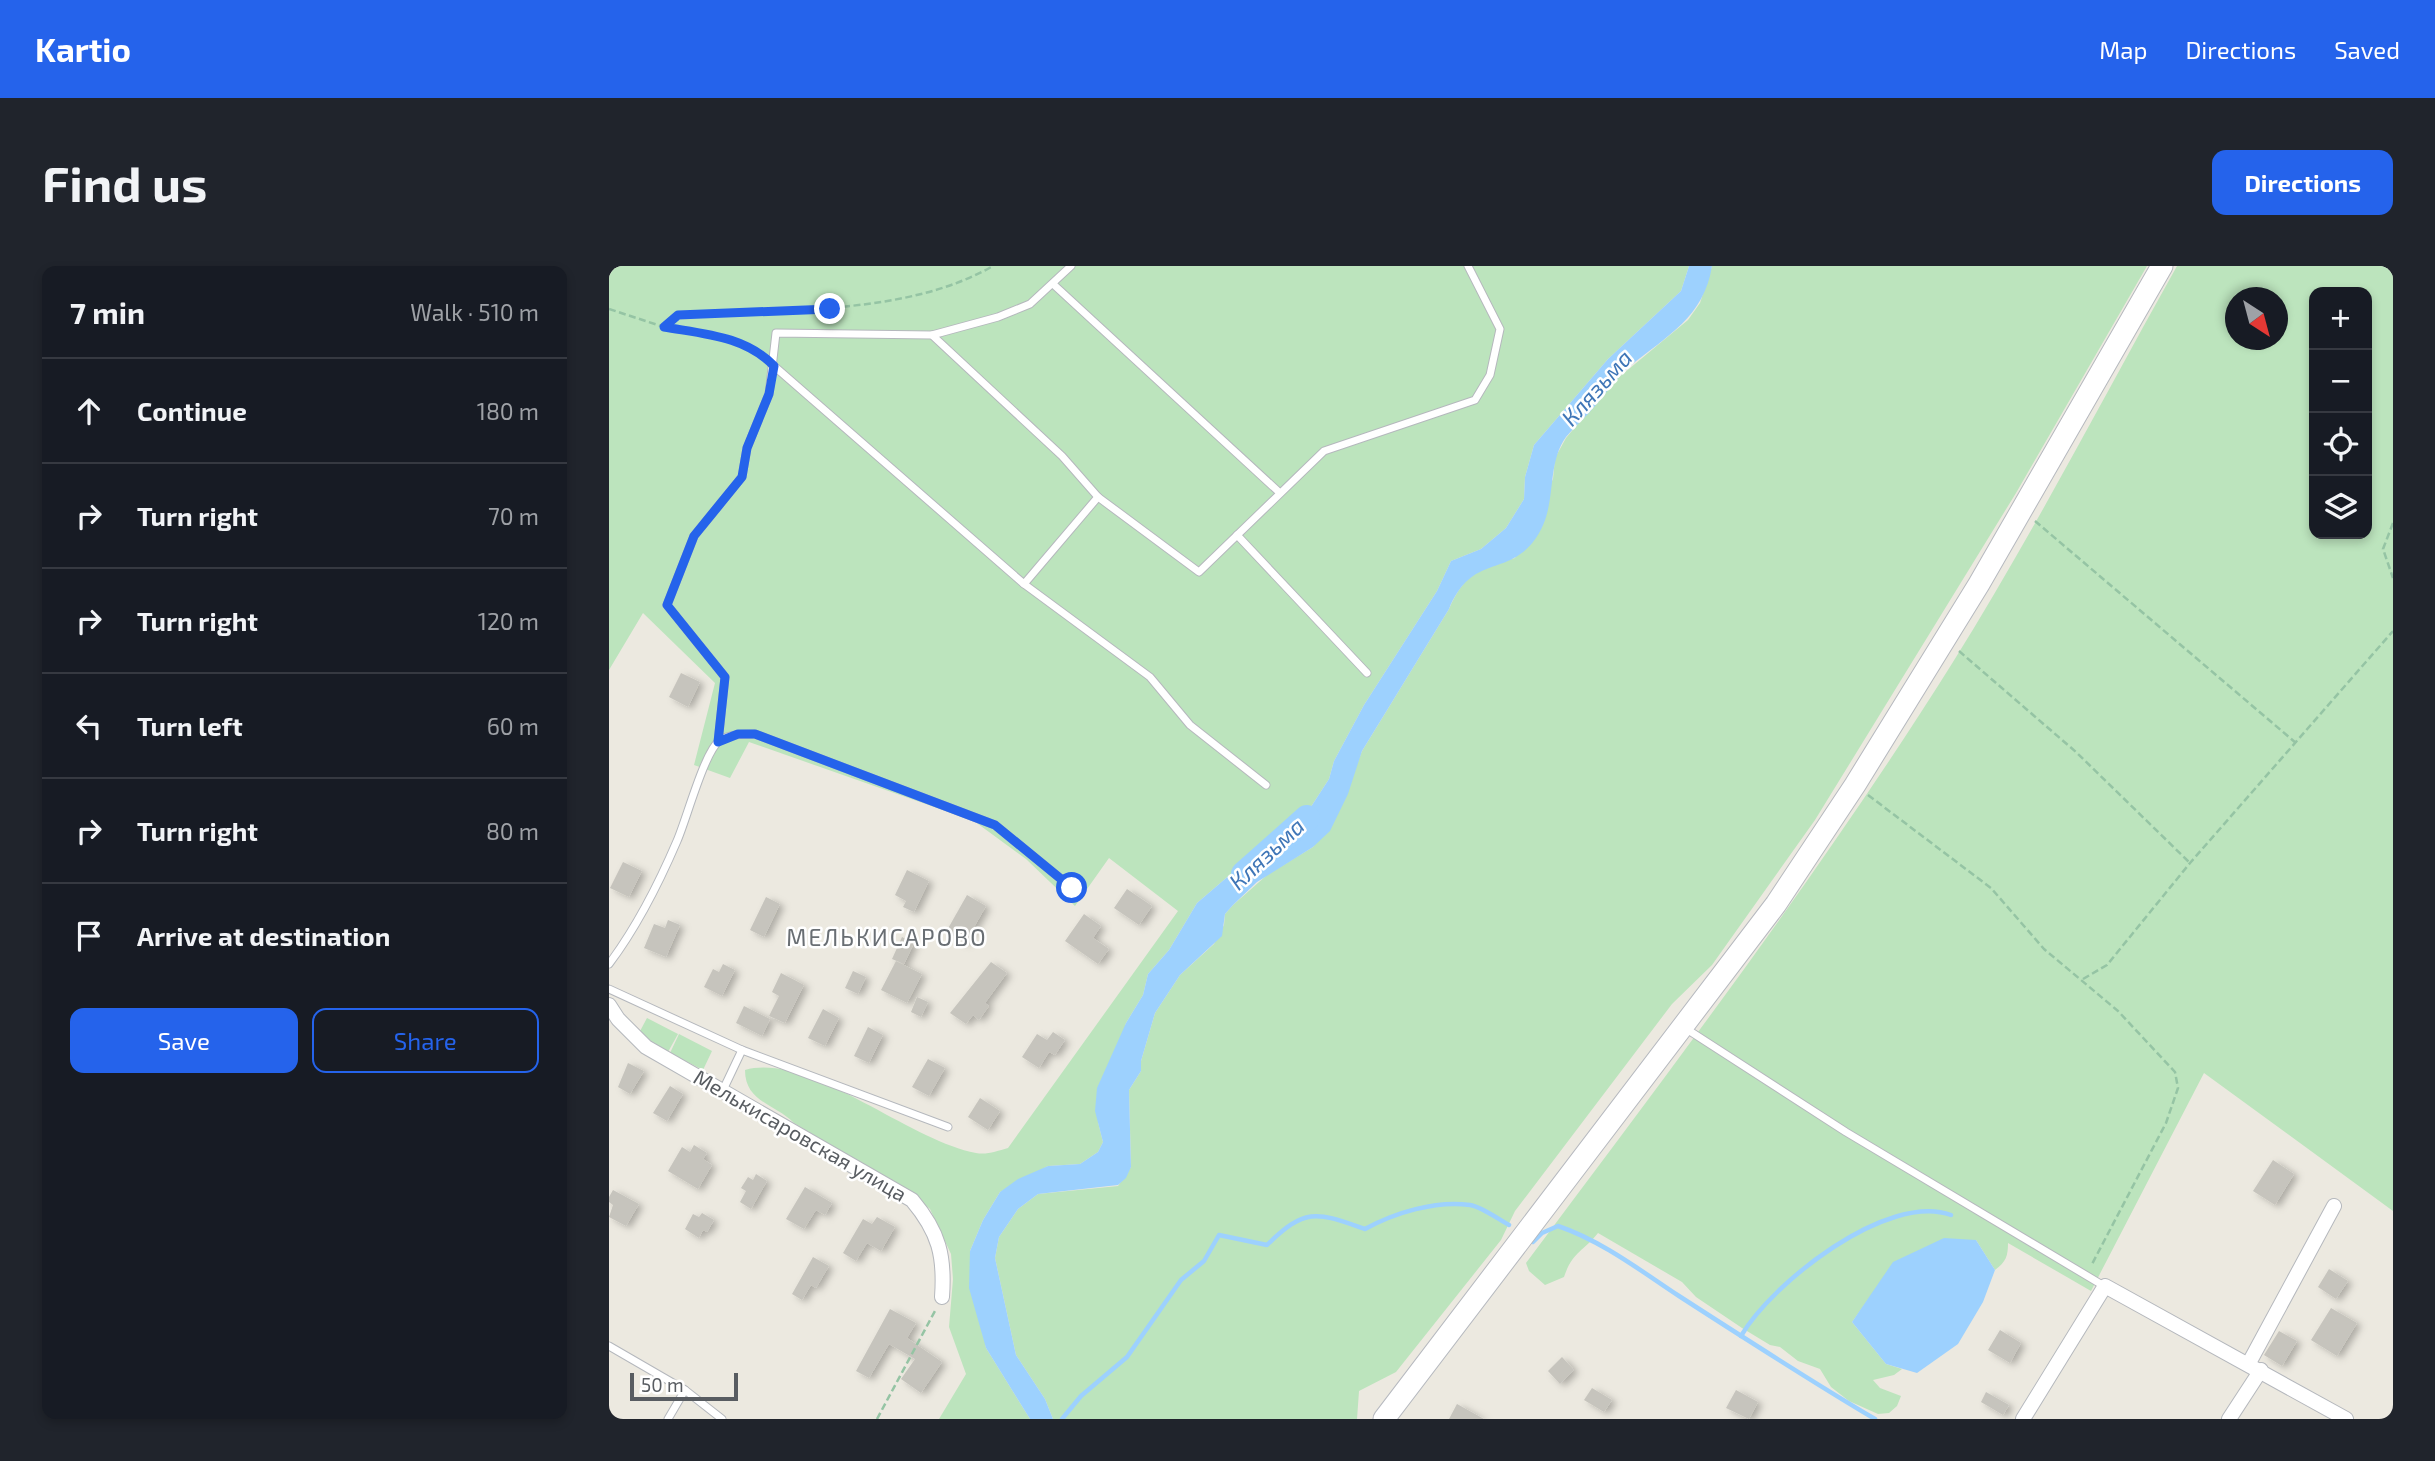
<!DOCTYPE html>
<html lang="en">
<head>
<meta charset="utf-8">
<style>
	body { margin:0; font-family:"Exo 2",sans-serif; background:#20242c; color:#f1f3f6 }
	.controls { position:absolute; right:21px; top:21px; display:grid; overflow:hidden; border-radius:14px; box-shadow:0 4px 10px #0003 }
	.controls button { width:63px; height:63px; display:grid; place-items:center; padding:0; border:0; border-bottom:2px solid #363941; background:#171b24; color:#f1f3f6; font:35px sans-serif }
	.compass { position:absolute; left:1616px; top:21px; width:63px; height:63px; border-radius:50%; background:#171b24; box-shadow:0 4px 10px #0003; rotate:144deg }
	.scale { position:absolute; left:21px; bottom:18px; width:108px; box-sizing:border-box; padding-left:7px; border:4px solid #585c61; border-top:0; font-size:19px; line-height:24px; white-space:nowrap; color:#585c61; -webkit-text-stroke:5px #fff; paint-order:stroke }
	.stop { position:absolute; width:21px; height:21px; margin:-16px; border:5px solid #2563eb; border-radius:50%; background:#fff }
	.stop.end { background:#2563eb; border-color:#fff; box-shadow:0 2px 7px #0008 }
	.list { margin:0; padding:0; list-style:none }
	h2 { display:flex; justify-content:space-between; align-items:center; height:91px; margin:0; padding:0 28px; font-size:30px }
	h2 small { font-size:23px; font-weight:400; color:#9ea1a6 }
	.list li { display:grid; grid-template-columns:46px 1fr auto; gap:21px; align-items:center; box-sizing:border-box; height:105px; padding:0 28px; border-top:2px solid #363941 }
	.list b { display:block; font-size:26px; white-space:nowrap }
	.list em { font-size:23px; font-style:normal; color:#9ea1a6 }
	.actions { display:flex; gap:14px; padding:21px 28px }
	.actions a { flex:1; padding:16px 0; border:2px solid #2563eb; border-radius:14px; text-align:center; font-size:24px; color:#2563eb }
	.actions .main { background:#2563eb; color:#fff }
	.icon { flex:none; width:38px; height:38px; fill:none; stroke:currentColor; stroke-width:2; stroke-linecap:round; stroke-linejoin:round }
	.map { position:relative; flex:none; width:1784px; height:1153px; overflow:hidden; border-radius:14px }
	header { display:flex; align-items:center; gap:42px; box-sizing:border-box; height:98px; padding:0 35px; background:#2563eb; color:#fff }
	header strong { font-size:33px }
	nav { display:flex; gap:38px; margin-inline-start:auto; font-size:24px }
	.intro { display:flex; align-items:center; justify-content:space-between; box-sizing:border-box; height:168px; padding:0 42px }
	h1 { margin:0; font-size:49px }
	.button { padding:18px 32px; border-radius:14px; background:#2563eb; color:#fff; font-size:24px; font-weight:700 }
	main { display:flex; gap:42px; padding:0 42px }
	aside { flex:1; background:#171b24; border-radius:14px; box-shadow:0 4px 10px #0003 }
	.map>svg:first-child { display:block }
</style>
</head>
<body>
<header>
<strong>Kartio</strong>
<nav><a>Map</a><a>Directions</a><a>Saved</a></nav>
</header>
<div class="intro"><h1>Find us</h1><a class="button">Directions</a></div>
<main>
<aside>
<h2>7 min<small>Walk · 510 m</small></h2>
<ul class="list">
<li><svg class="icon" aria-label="ahead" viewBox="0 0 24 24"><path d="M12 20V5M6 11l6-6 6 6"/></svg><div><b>Continue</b></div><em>180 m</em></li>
<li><svg class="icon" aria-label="right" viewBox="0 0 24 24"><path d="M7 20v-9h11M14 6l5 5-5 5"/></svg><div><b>Turn right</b></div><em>70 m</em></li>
<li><svg class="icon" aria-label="right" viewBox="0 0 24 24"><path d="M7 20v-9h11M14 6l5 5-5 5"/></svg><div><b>Turn right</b></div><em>120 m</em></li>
<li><svg class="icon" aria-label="left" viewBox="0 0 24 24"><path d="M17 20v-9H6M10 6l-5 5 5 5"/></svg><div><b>Turn left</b></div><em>60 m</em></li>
<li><svg class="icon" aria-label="right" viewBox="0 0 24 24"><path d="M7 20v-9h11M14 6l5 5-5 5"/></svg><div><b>Turn right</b></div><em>80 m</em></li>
<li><svg class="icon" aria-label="arrive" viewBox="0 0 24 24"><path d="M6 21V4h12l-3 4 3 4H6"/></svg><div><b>Arrive at destination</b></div></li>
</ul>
<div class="actions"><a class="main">Save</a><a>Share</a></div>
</aside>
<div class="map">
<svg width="1784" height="1153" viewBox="0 0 1784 1153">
	<defs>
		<filter id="shadow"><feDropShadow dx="4.5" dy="2.5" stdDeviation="3.5" flood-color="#0004"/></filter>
	</defs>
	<rect width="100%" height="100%" fill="#ece9e0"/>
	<g fill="#bce4bd" fill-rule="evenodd">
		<path d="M0,0H1080L1072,25L999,93L925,179L916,211L915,233L897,262L872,283L842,295L828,325L755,439L725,495L720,513L696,550L668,581L630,601L588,637L560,684L539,708L534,729L517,757L489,856L494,876L489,886L471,898L439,900L391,926L374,954L361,985L377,1082L421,1153H330L357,1108L340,1061L344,1013L342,988L321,943L307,931L185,857C166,838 136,836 136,804C200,786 300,875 367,887C378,889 388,885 399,882L569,645L500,592L466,640L417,593L365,555L140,476L121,512L85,499L106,417L34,347L0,404Z"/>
		<path d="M1103,0H1538L1407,227L1206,554L1103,699L1063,738L906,945L892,974L787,1106L750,1125L748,1153H444L436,1133L407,1089L386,992L390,971L409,943L429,928L509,920L522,901L520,824L532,805V795L546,747L571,709L605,678L615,659L616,648L624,639L658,609L704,581L730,545L753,485L840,343C855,308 871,301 906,292L944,213L946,192L957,172L1003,117L1079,54L1091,37Z"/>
		<path d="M1568,0H1784V945L1595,807L1482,1025L1399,977C1399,990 1397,996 1386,1004L1367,974L1263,1028L1243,1056L1277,1098L1293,1103L1285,1109L1264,1114L1271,1122L1292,1130L1288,1140L1280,1147L1269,1148L1240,1135L1222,1121L1211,1103L1189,1095L1171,1081L1161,1079L1133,1062L1087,1031L1073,1016L989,967C973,987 964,985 955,1011L936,1019L920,1005L917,997C1064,800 1213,605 1344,396C1424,268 1494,132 1568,0ZM1705,26H1758V268H1705ZM1626,32H1668V74H1626Z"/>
		<polygon points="38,752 69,768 59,786 30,767"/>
		<polygon points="70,768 103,785 94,804 61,787"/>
	</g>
	<g fill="#9dd1fe">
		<path d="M1080,0H1103C1095,51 1058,70 1021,100C1007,112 998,126 986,140C977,151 966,160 957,171C935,202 951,242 924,276C896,311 863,288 840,343L753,485L739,528L721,565L704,581L648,616L624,639L616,648L613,670L571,709L546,747L532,795V805L520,824L522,901L517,912L509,919L429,928L409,943L390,971L386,992L407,1089L436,1133L444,1153H421L377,1082L360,1022L361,985L374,954L391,926L409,913L439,900L471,898L489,886L494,876L486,845L488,822L517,757L534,729L539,708L560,684L588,637L630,601L668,581L696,550L720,513L725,495L755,439L828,325L842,295L872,283L897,262L915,233L916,211L925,179L999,93L1072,25Z"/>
		<polygon points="1335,972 1367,974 1386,1004 1374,1036 1349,1078 1308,1107 1277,1098 1243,1056 1284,996"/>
	</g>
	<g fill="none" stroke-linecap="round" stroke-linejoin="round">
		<g stroke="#9dd1fe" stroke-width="4.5">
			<path d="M924,976L933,967L949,960C993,975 1032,1005 1070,1030C1135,1072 1200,1114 1266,1153"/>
			<path d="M1132,1070C1163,1017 1278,926 1342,949"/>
			<path d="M453,1153L472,1130L518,1091L572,1014L595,995L610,969L658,979C697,941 707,946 756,963C785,947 827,934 861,939C873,941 889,953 900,959"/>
		</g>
		<polyline stroke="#9dd1fe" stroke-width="26" points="635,608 698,552"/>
	</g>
	<g fill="#c6c4bd" filter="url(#shadow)">
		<polygon points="72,407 91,416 79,441 60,431"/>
		<polygon points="14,596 33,605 20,631 1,622"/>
		<polygon points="298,604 320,615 305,646 294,641 297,635 286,629"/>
		<polygon points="518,623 543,640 530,659 505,642"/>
		<polygon points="358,629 377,640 356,677 337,666"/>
		<polygon points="157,631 171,638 155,671 141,664"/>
		<polygon points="475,648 492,660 484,672 500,683 489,698 456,675"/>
		<polygon points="59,654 71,659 57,691 35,682 45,658 56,662"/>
		<polygon points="293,671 305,677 295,698 283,693"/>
		<polygon points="287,695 313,708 298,737 272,724"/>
		<polygon points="382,696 398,707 376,737 380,740 370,754 364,749 357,758 341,747"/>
		<polygon points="114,698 126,704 113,730 95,721 104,703 110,706"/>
		<polygon points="244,705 257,711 249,728 236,722"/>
		<polygon points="172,707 195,719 176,757 160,750 170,730 163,726"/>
		<polygon points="308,731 319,736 312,751 302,746"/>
		<polygon points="135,740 161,753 153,770 127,757"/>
		<polygon points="214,743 230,752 216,780 199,772"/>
		<polygon points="259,761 274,769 260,797 245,790"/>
		<polygon points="444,766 456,774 446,789 440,786 430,802 413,791 428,768 438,774"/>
		<polygon points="319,793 336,802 320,830 303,821"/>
		<polygon points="19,797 35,805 21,828 9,821"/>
		<polygon points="61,820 74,828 58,855 44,847"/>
		<polygon points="371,832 391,845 379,864 359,851"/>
		<polygon points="85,879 98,887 94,893 103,899 89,923 59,905 73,881 81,886"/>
		<polygon points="1664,894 1685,908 1666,939 1644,925"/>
		<polygon points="147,908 158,915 142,943 131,936 137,925 132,922 139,911 144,914"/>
		<polygon points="196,921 223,937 216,949 207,944 195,963 177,953"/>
		<polygon points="4,924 30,938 17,960 0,951 4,939 0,936 0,931"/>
		<polygon points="93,947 105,954 98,966 94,964 90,972 76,963 84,948 90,951"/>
		<polygon points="268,951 286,961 272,985 258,977 247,995 234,987 254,953 263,958"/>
		<polygon points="204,991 220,1000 207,1022 202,1019 193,1034 183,1028"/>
		<polygon points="1720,1003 1739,1015 1727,1033 1709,1021"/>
		<polygon points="1722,1042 1748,1057 1728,1090 1702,1074"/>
		<polygon points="281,1043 307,1057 298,1072 333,1096 312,1127 292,1113 306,1093 280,1078 260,1112 247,1105"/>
		<polygon points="1391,1064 1412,1077 1401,1097 1379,1084"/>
		<polygon points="1670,1065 1688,1075 1673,1100 1655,1089"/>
		<polygon points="953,1091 965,1104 951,1118 939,1105"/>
		<polygon points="983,1122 1003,1134 995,1146 975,1134"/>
		<polygon points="1127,1124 1149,1136 1140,1153 1117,1142"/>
		<polygon points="1377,1126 1400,1139 1394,1149 1372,1136"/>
		<polygon points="848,1138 875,1153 840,1153"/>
	</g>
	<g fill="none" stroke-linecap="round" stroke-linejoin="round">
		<defs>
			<g id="lane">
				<polyline points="444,18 671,227"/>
				<polyline points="323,69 389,51 421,38 462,0"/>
				<polyline points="165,100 415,318 489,231"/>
				<polyline points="628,269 758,407"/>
				<polyline points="415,318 541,411 581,459 657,519"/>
				<polyline points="109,476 116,411 58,339 85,270 133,211 138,182 160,128 167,67 323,69 453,190 489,231 590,306 715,185 866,134 881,109 891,63 859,0"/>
				<path d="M0,698C27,662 50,617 68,575C77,555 95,487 110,475C119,468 135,468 146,468L386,559L463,622"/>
				<polyline points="0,723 133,784 339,861"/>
				<polyline points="1076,762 1237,866 1495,1020"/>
				<polyline points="114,824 133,784"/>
				<polyline points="0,1080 76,1124 113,1153"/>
				<polyline points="59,1153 76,1124"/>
			</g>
			<g id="street">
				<path d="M0,739L9,753L37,781L303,934C330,966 336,990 333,1031"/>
				<polyline points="1640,1097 1725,940"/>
				<polyline points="1414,1153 1496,1020 1737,1153"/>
				<polyline points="1620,1153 1652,1104"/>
			</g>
			<polyline id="secondary" points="775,1153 1167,638 1246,519 1370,318 1553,0"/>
		</defs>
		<use href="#lane" stroke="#b5b8bd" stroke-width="9"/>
		<use href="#street" stroke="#b5b8bd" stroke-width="16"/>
		<use href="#secondary" stroke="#b6b9bf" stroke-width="23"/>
		<g stroke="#95c4a4" stroke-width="2.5" stroke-dasharray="7 3.5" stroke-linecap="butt">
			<path d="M0,43L55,61L69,49C169,42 295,51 384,0"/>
			<polyline points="55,61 120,72 154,89"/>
			<polyline points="1426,255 1687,477"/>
			<polyline points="1784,257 1774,283 1784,312"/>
			<polyline points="1350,385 1467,486 1581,597"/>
			<polyline points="1259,529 1382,622 1435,683 1509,745 1566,806 1569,822 1557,857 1482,1000"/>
			<polyline points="1474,713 1498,699 1581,597 1784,365"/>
			<polyline points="268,1153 327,1043"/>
		</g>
		<use href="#lane" stroke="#fff" stroke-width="7"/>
		<use href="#street" stroke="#fff" stroke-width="14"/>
		<use href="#secondary" stroke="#fff" stroke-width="21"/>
	</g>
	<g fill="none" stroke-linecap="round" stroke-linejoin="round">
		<path stroke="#2563eb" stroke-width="9" d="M221,43L69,49L55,61C95,68 136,70 165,100L160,128L138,182L133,211L85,270L58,339L116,411L109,476L129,468H146L386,559L463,622"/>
	</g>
	<g text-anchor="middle" stroke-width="5" stroke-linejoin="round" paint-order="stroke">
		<g font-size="21" fill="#585c61" stroke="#fff">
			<text transform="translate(191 870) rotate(30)" y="7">Мелькисаровская улица</text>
		</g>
		<g font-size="23" font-style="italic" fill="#3f76b7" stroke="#fff">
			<text transform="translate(988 122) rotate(-48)" y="8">Клязьма</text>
			<text transform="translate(658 588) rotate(-43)" y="8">Клязьма</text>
		</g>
		<g font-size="23" letter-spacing="2" fill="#696e73" stroke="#fff">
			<text x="278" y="680">МЕЛЬКИСАРОВО</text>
		</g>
	</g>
</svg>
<div class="controls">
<button>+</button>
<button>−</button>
<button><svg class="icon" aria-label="locate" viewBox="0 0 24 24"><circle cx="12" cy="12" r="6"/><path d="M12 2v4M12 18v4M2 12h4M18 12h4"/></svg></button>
<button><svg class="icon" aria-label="layers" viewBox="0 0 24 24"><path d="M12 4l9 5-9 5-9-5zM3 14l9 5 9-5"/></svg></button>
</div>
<svg class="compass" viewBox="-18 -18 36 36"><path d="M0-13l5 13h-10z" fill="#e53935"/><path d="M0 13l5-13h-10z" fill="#9ea1a6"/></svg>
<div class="scale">50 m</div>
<div class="stop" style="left:463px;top:622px"></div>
<div class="stop end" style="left:221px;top:43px"></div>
</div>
</main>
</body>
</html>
